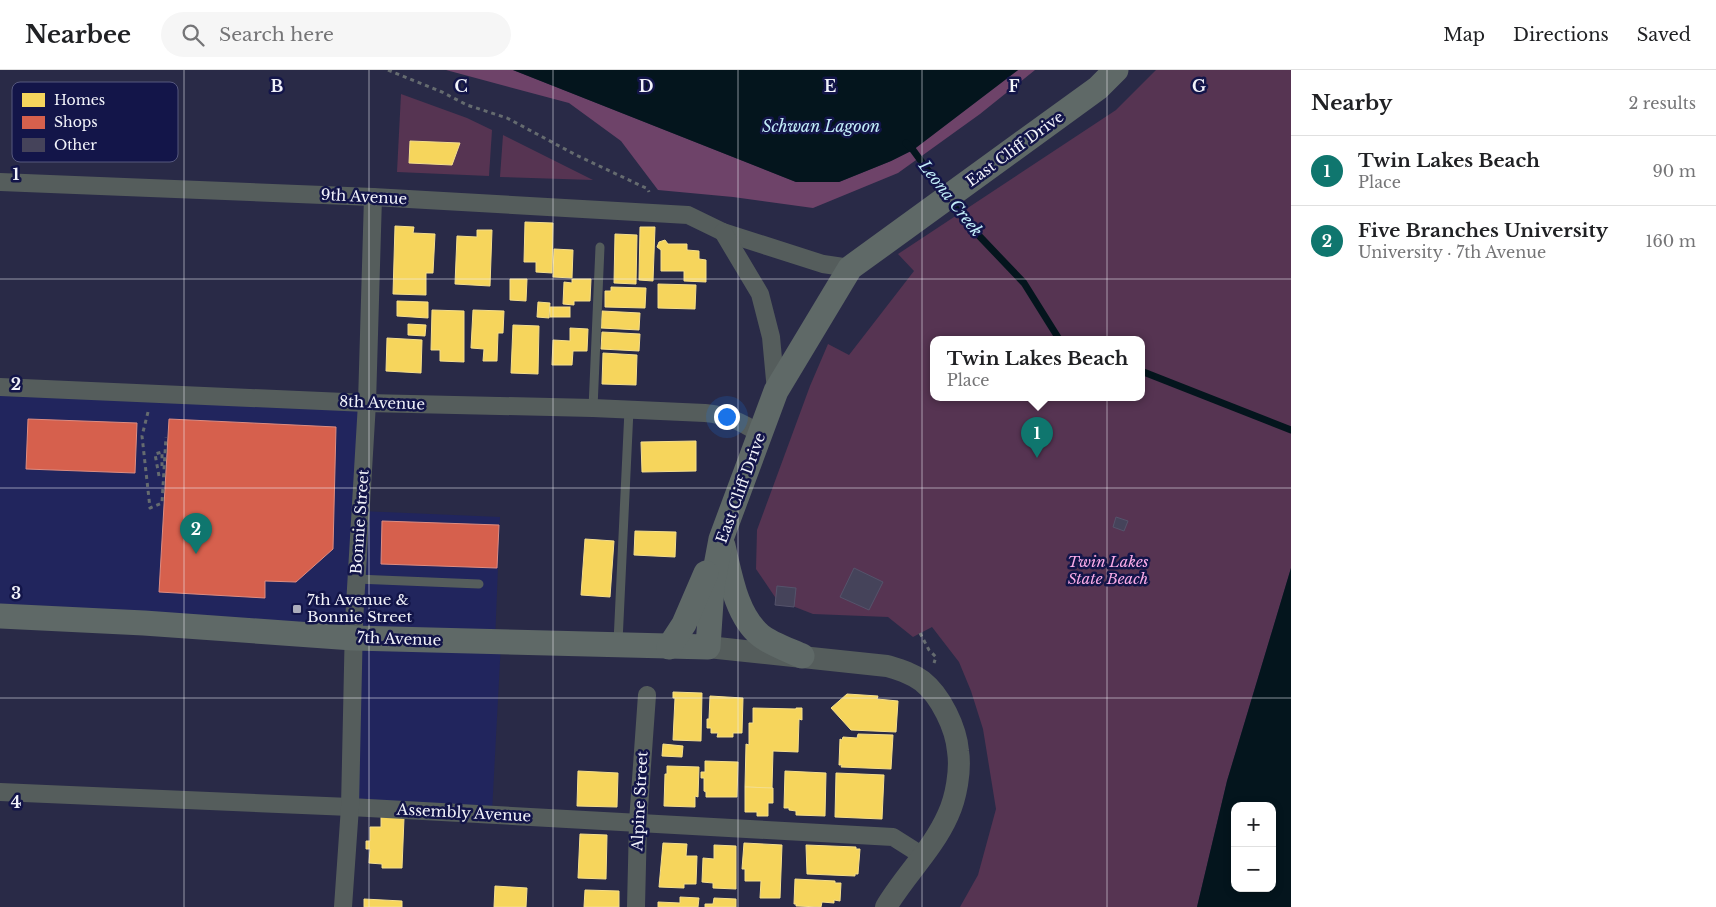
<!DOCTYPE html>
<html lang="en">
<head>
<meta charset="utf-8">
<style>
	body { margin:0; font-family:"Libre Baskerville",serif; background:#f6f6f6; color:#202124 }
	.controls { position:absolute; right:15px; bottom:15px; display:grid; overflow:hidden; border-radius:10px; box-shadow:0 2px 8px #0003 }
	.controls button { width:45px; height:45px; display:grid; place-items:center; padding:0; border:0; border-bottom:1px solid #e0e0e0; background:#fff; color:#202124; font:25px sans-serif }
	.you { position:absolute; left:726px; top:346px; width:18px; height:18px; margin:-12px; border:4px solid #fff; border-radius:50%; background:#1a73e8; box-shadow:0 0 0 8px #1a73e833 }
	.badge { display:grid; place-items:center; width:32px; height:32px; border-radius:50%; background:#0f766e; color:#fff; font-size:16px; font-weight:700 }
	.pin { position:absolute; translate:-50% -41px; filter:drop-shadow(0 1px 2px #0008) }
	.pin::after { content:''; position:absolute; top:26px; width:18px; height:15px; background:inherit; clip-path:polygon(0 0,100% 0,50% 100%) }
	.popup { position:absolute; left:930px; top:266px; width:215px; height:65px; box-sizing:border-box; display:grid; place-content:center; border-radius:10px; background:#fff; filter:drop-shadow(0 1px 4px #0005); font-size:16px; white-space:nowrap; color:#757577 }
	.popup b { font-size:19px; color:#202124 }
	.popup::after { content:''; position:absolute; left:50%; top:100%; margin-left:-10px; border:10px solid transparent; border-top-color:#fff }
	.list { margin:0; padding:0; list-style:none }
	h2 { display:flex; justify-content:space-between; align-items:center; height:65px; margin:0; padding:0 20px; font-size:21px }
	h2 small { font-size:16px; font-weight:400; color:#757577 }
	.list li { display:grid; grid-template-columns:32px 1fr auto; gap:15px; align-items:center; box-sizing:border-box; height:70px; padding:0 20px; border-top:1px solid #e0e0e0 }
	.list b { display:block; font-size:19px; white-space:nowrap }
	.list p { margin:0; font-size:16px; white-space:nowrap; color:#757577 }
	.list em { font-size:16px; font-style:normal; color:#757577 }
	.icon { flex:none; width:28px; height:28px; fill:none; stroke:currentColor; stroke-width:2; stroke-linecap:round; stroke-linejoin:round }
	.map { position:relative; flex:none; width:1291px; height:837px; overflow:hidden }
	header { display:flex; align-items:center; gap:30px; box-sizing:border-box; height:70px; padding:0 25px; background:#fff; border-bottom:1px solid #e0e0e0 }
	header strong { font-size:24px }
	nav { display:flex; gap:28px; margin-inline-start:auto; font-size:18px }
	.search { width:350px; height:45px; background:#f6f6f6; display:flex; align-items:center; gap:12px; box-sizing:border-box; padding:0 18px; border-radius:28px; color:#757577; font-size:19px }
	main { display:flex }
	aside { flex:1; background:#fff }
	.map>svg:first-child { display:block }
</style>
</head>
<body>
<header>
<strong>Nearbee</strong>
<div class="search"><svg class="icon" aria-label="search" viewBox="0 0 24 24"><circle cx="10" cy="10" r="6"/><path d="M15 15l6 6"/></svg>Search here</div>
<nav><a>Map</a><a>Directions</a><a>Saved</a></nav>
</header>
<main>
<div class="map">
<svg width="1291" height="837" viewBox="0 0 1291 837">
	<rect width="100%" height="100%" fill="#292a47"/>
	<polygon fill="#21255d" points="0,312 365,327 361,441 500,447 495,571 501,572 492,742 348,736 355,566 0,551"/>
	<g fill="#563452" fill-rule="evenodd">
		<path d="M1156,0H1291V498L1227,711L1197,837H960L978,805L996,739L983,659L971,621L959,592L932,557L913,567L888,547L813,544L777,530L756,499L757,460L810,316L828,274L849,285L914,201L898,184L1116,40ZM933,269H1141V327H933Z"/>
		<polygon points="401,24 467,48 492,60 489,106 397,102"/>
		<polygon points="503,65 593,110 500,107"/>
	</g>
	<polygon fill="#6e4369" points="446,0 513,0 796,112 839,112 891,91 913,80 1018,0 1035,0 980,44 898,103 813,138 733,127 658,120 621,71 569,33"/>
	<g fill="#04151d" fill-rule="evenodd">
		<polygon points="513,0 1018,0 913,80 891,91 839,112 796,112"/>
		<path d="M1291,498V837H1197L1227,711ZM1235,736H1272V818H1235Z"/>
	</g>
	<g fill="#f6d55c" stroke="#f5de8b">
		<polygon points="410,71 460,73 452,95 409,93"/>
		<polygon points="525,152 553,153 552,203 536,202 536,192 524,192"/>
		<polygon points="395,156 414,157 413,163 435,164 433,203 426,203 426,225 393,224"/>
		<polygon points="640,157 655,157 653,211 639,210"/>
		<polygon points="477,160 492,160 490,216 455,214 457,166 477,167"/>
		<polygon points="615,164 637,165 636,214 614,213"/>
		<polygon points="665,170 668,174 687,174 687,180 699,181 699,189 706,190 706,212 684,211 684,201 661,201 661,180 657,177 659,172"/>
		<polygon points="554,179 573,180 572,208 553,207"/>
		<polygon points="510,209 527,209 526,231 510,230"/>
		<polygon points="572,209 591,209 590,231 574,231 574,235 563,234 564,212 572,213"/>
		<polygon points="658,214 696,215 695,239 658,238"/>
		<polygon points="611,217 646,218 645,238 605,237 605,221 611,221"/>
		<polygon points="397,231 428,232 428,248 397,246"/>
		<polygon points="538,232 550,233 549,248 537,247"/>
		<rect x="550" y="237" width="20" height="10"/>
		<polygon points="432,240 464,241 464,292 440,291 440,280 431,280"/>
		<polygon points="473,240 504,241 503,263 498,263 497,291 483,291 484,279 471,278"/>
		<polygon points="602,241 640,243 639,260 601,258"/>
		<polygon points="408,254 426,255 425,266 408,265"/>
		<polygon points="513,255 539,256 538,304 511,303"/>
		<polygon points="570,258 588,259 587,281 573,281 572,295 552,295 553,270 570,271"/>
		<polygon points="602,262 640,264 639,281 601,279"/>
		<polygon points="387,268 422,270 421,303 386,301"/>
		<polygon points="603,283 637,285 636,315 602,314"/>
		<polygon points="696,371 696,401 642,402 641,372"/>
		<polygon points="635,461 676,462 675,487 634,485"/>
		<polygon points="585,469 614,471 610,527 581,525"/>
		<polygon points="673,622 702,623 701,671 673,670 675,628 673,628"/>
		<polygon points="847,624 878,626 877,629 898,631 896,662 851,660 831,638"/>
		<polygon points="710,626 743,628 742,663 733,663 733,667 717,667 718,663 711,663 711,658 707,658 707,649 709,649"/>
		<polygon points="753,638 796,639 796,638 802,638 802,650 799,649 798,682 773,681 772,718 745,717 746,674 749,675 749,653 753,653"/>
		<polygon points="858,664 893,665 891,699 841,697 842,695 839,695 840,669 842,670 843,667 857,668"/>
		<polygon points="663,674 683,676 682,687 662,686"/>
		<polygon points="705,691 738,692 737,727 706,727 706,722 704,721 704,708 701,708 701,702 705,702"/>
		<polygon points="667,696 699,697 698,727 695,726 695,737 664,736 665,704 667,704"/>
		<polygon points="578,701 618,703 617,737 577,736"/>
		<polygon points="785,701 826,703 825,746 796,745 796,741 789,740 789,738 784,738"/>
		<polygon points="836,703 884,705 882,749 835,747"/>
		<polygon points="745,717 773,718 773,733 768,733 768,746 757,746 757,742 745,742"/>
		<polygon points="381,747 404,748 402,798 382,798 382,794 369,793 370,779 366,779 366,771 370,771 370,757 381,757"/>
		<polygon points="580,764 607,765 606,809 578,808"/>
		<polygon points="663,773 687,774 686,786 697,786 696,814 684,814 684,818 659,817"/>
		<polygon points="744,773 782,775 780,828 760,828 761,811 745,811 745,799 742,799"/>
		<polygon points="714,775 736,776 736,819 713,818 713,813 702,812 703,788 714,789"/>
		<polygon points="806,775 856,777 856,779 860,779 858,804 855,804 855,806 807,804"/>
		<polygon points="795,809 835,811 835,813 841,813 840,831 834,830 834,833 822,832 821,837 796,836 796,834 794,834"/>
		<polygon points="495,816 527,818 526,837 494,837"/>
		<polygon points="585,820 619,821 619,837 584,837"/>
		<polygon points="680,827 699,828 698,837 658,837 658,832 680,833"/>
		<polygon points="714,828 736,829 736,837 705,837 705,834 713,834"/>
		<polygon points="364,829 402,831 402,837 364,837"/>
	</g>
	<g fill="#d6604d" stroke="#de8c81">
		<polygon points="28,349 137,353 135,403 26,399"/>
		<polygon points="169,349 336,357 333,479 296,512 265,511 265,528 159,522"/>
		<polygon points="382,451 499,455 497,498 381,494"/>
	</g>
	<g fill="none" stroke-linecap="round" stroke-linejoin="round">
		<g stroke="#04151d" stroke-width="7">
			<polyline points="906,73 913,80 965,151 1024,213 1059,269"/>
			<polyline points="1141,301 1291,360"/>
		</g>
	</g>
	<g fill="#45435a" stroke="#55536b">
		<polygon points="1116,447 1128,451 1124,461 1113,457"/>
		<polygon points="854,498 883,512 869,540 840,527"/>
		<polygon points="777,516 796,518 794,537 775,535"/>
	</g>
	<g fill="none" stroke-linecap="round" stroke-linejoin="round">
		<g stroke="#656b6f" stroke-width="3" stroke-dasharray="4 4" stroke-linecap="butt">
			<polyline points="388,0 442,22 467,35 507,48 576,85 648,119 649,122"/>
			<polyline points="148,342 142,366 150,438 162,433 166,367"/>
			<polyline points="159,406 155,384 162,382 162,396"/>
			<polyline points="920,563 929,580 936,587 934,593"/>
		</g>
		<g stroke="#555d5c" stroke-width="9">
			<polyline points="593,338 600,177"/>
			<polyline points="356,509 479,514"/>
			<polyline points="618,572 629,340"/>
		</g>
		<g stroke="#555d5c" stroke-width="18">
			<polyline points="0,112 373,127 688,145 723,162 823,194 850,198"/>
			<polyline points="723,162 760,224 771,267 776,321"/>
			<path d="M0,317L367,333L593,338L705,343C727,345 742,352 760,364"/>
			<polyline points="0,722 350,737 893,767 923,786"/>
			<polyline points="343,837 350,737 354,552 367,333 373,127"/>
			<polyline points="636,837 638,752 647,625"/>
		</g>
		<path stroke="#555d5c" stroke-width="22" d="M708,577L887,596C900,600 911,603 922,611C941,626 956,658 958,681C961,700 956,728 948,745C933,779 905,805 886,837"/>
		<g stroke="#5f6967" stroke-width="25">
			<path d="M723,476C730,505 736,545 760,565C769,573 791,581 802,586"/>
			<polyline points="0,546 144,553 353,568 708,577 712,517 721,469 776,321 850,198 1098,18 1116,0"/>
			<polyline points="669,577 684,554 706,503"/>
		</g>
	</g>
	<path fill="none" stroke="#f2f3fa" stroke-width="1" stroke-opacity="0.55" d="M184,0V837M369,0V837M553,0V837M738,0V837M922,0V837M1107,0V837M0,209H1291M0,418H1291M0,628H1291"/>
	<rect fill="#acadbb" stroke="#131549" stroke-width="2" x="292" y="534" width="10" height="10" rx="2.5"/>
	<g text-anchor="middle" stroke-width="5" stroke-linejoin="round" paint-order="stroke">
		<g font-size="15" fill="#f2f3fa" stroke="#131549">
			<text transform="translate(1015 79) rotate(-36)" y="5">East Cliff Drive</text>
			<text transform="translate(364 127) rotate(3)" y="5">9th Avenue</text>
			<text transform="translate(382 333) rotate(2)" y="5">8th Avenue</text>
			<text transform="translate(741 418) rotate(-70)" y="5">East Cliff Drive</text>
			<text transform="translate(360 452) rotate(-86)" y="5">Bonnie Street</text>
			<text transform="translate(399 569) rotate(2)" y="5">7th Avenue</text>
			<text transform="translate(640 731) rotate(-87)" y="5">Alpine Street</text>
			<text transform="translate(464 743) rotate(3)" y="5">Assembly Avenue</text>
		</g>
		<g font-size="15" font-style="italic" fill="#f9abe7" stroke="#131549">
			<text x="1108" y="497">Twin Lakes<tspan x="1108" dy="17">State Beach</tspan></text>
		</g>
		<g font-size="15" fill="#f2f3fa" stroke="#131549" text-anchor="start">
			<text x="307" y="535">7th Avenue &amp;<tspan x="307" dy="17">Bonnie Street</tspan></text>
		</g>
		<g font-size="16" font-style="italic" fill="#c2edf8" stroke="#131549">
			<text x="821" y="62">Schwan Lagoon</text>
			<text transform="translate(951 128) rotate(52)" y="6">Leona Creek</text>
		</g>
	</g>
	<rect x="12" y="12" width="166" height="80" rx="8" fill="#131549" stroke="#56587e" stroke-width="1"/>
	<rect x="22" y="23" width="23" height="14" fill="#f6d55c"/>
	<rect x="22" y="46" width="23" height="13" fill="#d6604d"/>
	<rect x="22" y="68" width="23" height="14" fill="#45435a"/>
	<g font-size="14" fill="#f2f3fa">
		<text x="54" y="35">Homes</text>
		<text x="54" y="57">Shops</text>
		<text x="54" y="80">Other</text>
	</g>
	<g font-size="16" text-anchor="middle" font-weight="bold" fill="#f2f3fa" stroke="#131549" stroke-width="5" stroke-linejoin="round" paint-order="stroke">
		<text x="277" y="22">B</text>
		<text x="461" y="22">C</text>
		<text x="646" y="22">D</text>
		<text x="830" y="22">E</text>
		<text x="1014" y="22">F</text>
		<text x="1199" y="22">G</text>
		<text x="16" y="110">1</text>
		<text x="16" y="320">2</text>
		<text x="16" y="529">3</text>
		<text x="16" y="738">4</text>
	</g>
</svg>
<div class="controls">
<button>+</button>
<button>−</button>
</div>
<div class="you"></div>
<div class="pin badge" style="left:1037px;top:388px">1</div>
<div class="popup"><b>Twin Lakes Beach</b>Place</div>
<div class="pin badge" style="left:196px;top:484px">2</div>
</div>
<aside>
<h2>Nearby<small>2 results</small></h2>
<ul class="list">
<li><span class="badge">1</span><div><b>Twin Lakes Beach</b><p>Place</p></div><em>90 m</em></li>
<li><span class="badge">2</span><div><b>Five Branches University</b><p>University · 7th Avenue</p></div><em>160 m</em></li>
</ul>
</aside>
</main>
</body>
</html>
